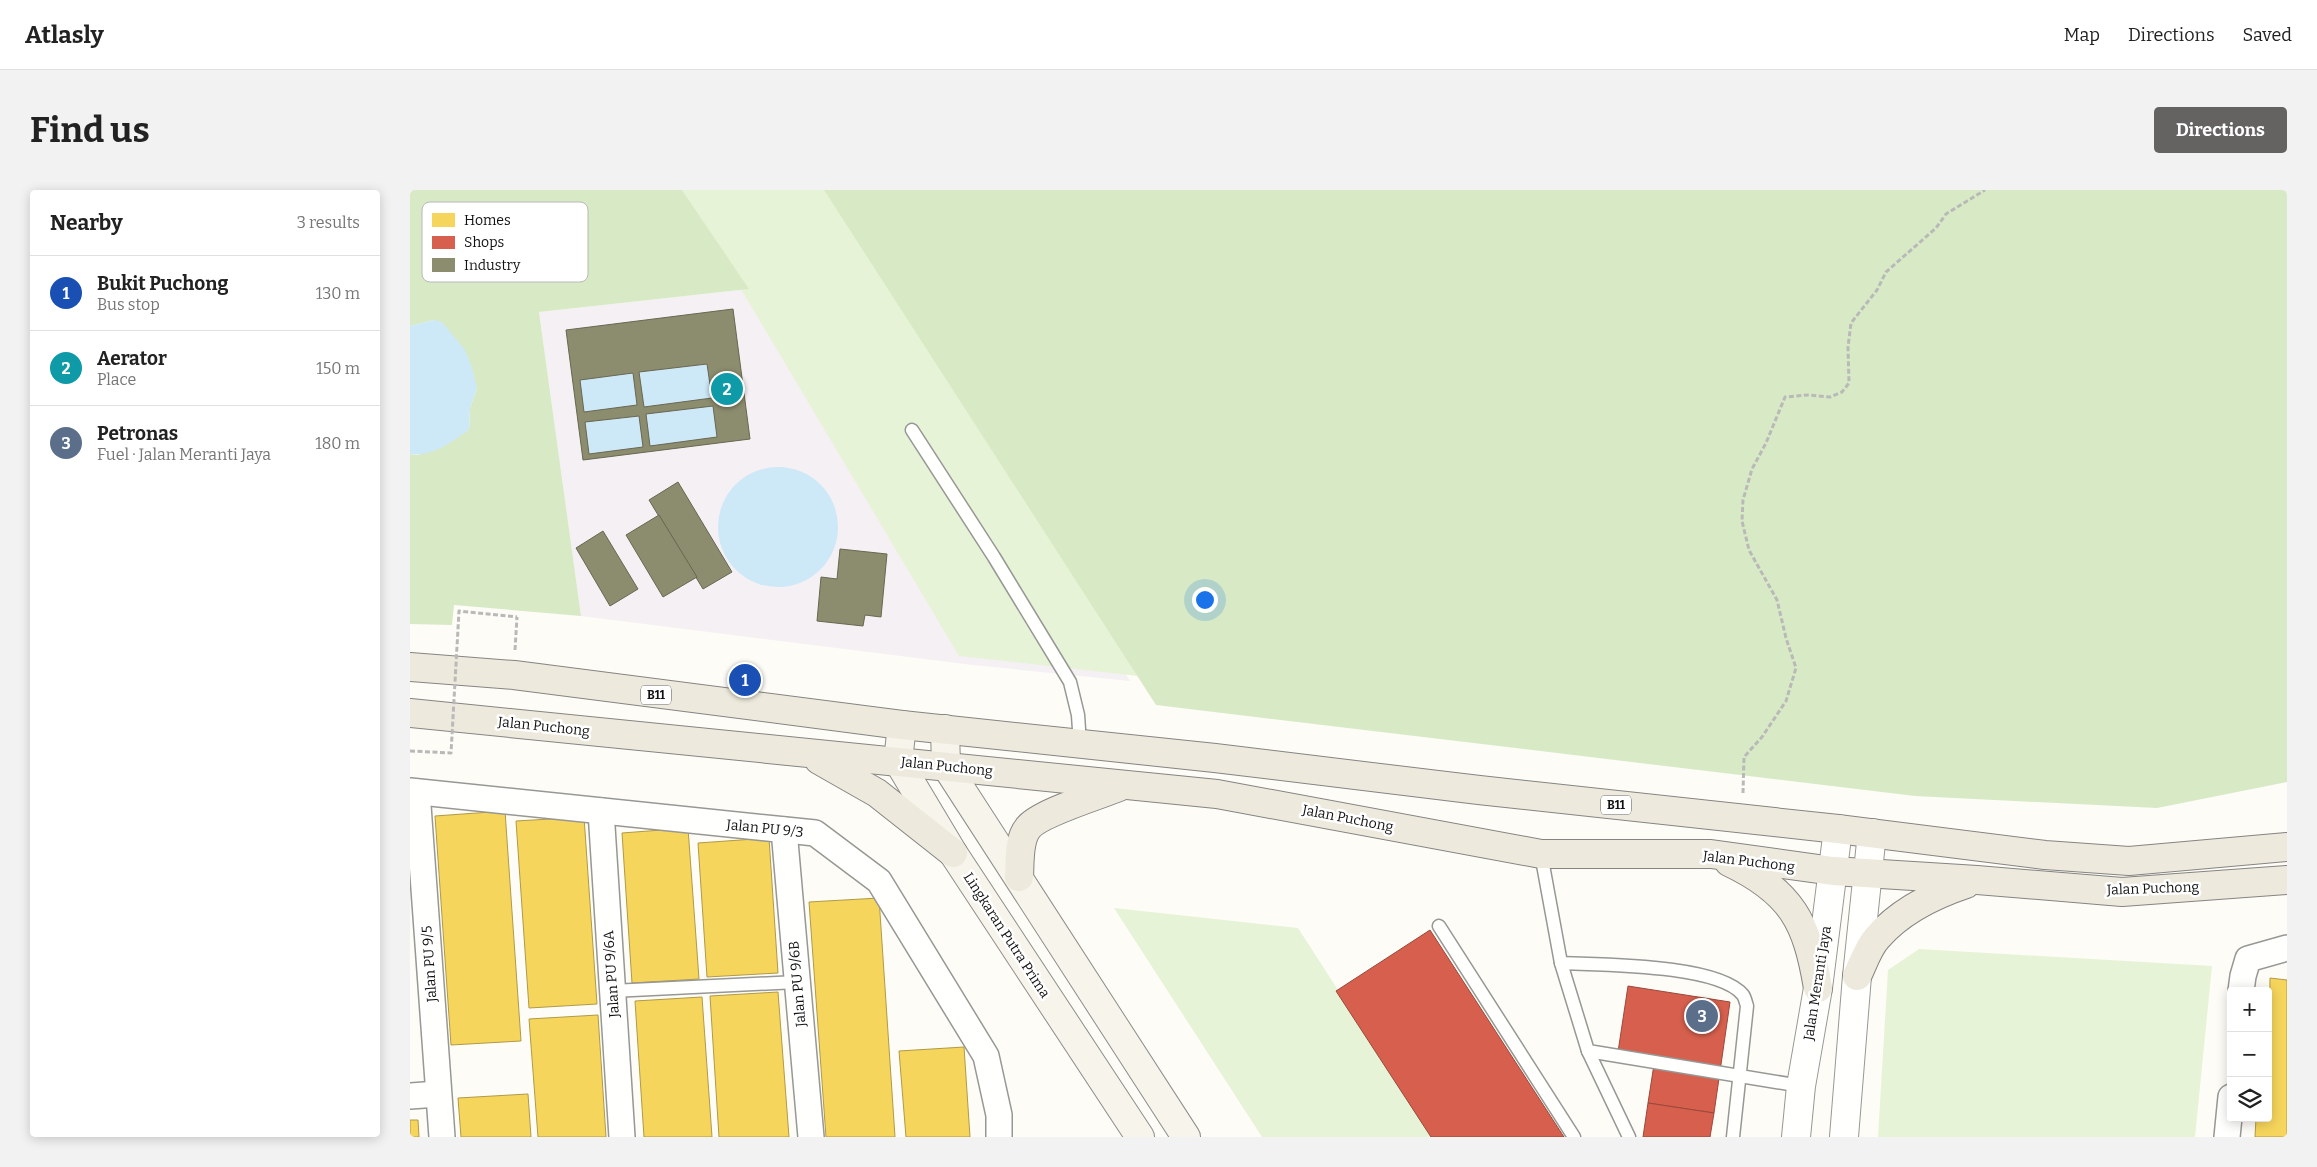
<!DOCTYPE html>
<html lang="en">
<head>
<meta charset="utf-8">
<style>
	body { margin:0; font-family:Bitter,serif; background:#f2f2f2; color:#222 }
	.controls { position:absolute; right:15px; bottom:15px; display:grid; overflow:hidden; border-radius:5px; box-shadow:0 2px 12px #0003 }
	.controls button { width:45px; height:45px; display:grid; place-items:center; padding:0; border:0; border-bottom:1px solid #e0e0e0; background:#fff; color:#222; font:25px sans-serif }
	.you { position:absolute; left:794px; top:409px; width:18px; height:18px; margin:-12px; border:4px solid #fff; border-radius:50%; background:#1a73e8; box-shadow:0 0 0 8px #1a73e833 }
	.badge { display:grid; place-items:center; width:32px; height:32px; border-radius:50%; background:#646362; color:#fff; font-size:16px; font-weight:700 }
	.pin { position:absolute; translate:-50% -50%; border:2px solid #fff; box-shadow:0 1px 5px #0006 }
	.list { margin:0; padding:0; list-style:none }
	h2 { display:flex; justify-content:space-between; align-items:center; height:65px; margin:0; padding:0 20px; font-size:21px }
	h2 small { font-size:16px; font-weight:400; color:#767676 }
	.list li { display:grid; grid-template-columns:32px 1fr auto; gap:15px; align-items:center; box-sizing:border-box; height:75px; padding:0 20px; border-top:1px solid #e0e0e0 }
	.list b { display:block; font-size:19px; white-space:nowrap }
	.list p { margin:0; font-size:16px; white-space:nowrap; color:#767676 }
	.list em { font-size:16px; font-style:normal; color:#767676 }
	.icon { flex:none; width:28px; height:28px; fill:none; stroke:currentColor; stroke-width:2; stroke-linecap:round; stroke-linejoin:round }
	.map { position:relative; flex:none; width:1877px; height:947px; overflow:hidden; border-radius:5px }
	header { display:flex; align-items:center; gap:30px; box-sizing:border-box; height:70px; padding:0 25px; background:#fff; border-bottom:1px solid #e0e0e0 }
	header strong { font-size:24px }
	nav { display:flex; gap:28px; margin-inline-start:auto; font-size:18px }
	.intro { display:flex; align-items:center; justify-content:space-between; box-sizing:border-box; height:120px; padding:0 30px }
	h1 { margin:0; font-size:35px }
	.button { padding:12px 22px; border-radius:5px; background:#646362; color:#fff; font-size:18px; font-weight:700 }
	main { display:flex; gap:30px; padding:0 30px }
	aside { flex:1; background:#fff; border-radius:5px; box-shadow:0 2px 12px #0003 }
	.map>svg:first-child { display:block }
</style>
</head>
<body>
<header>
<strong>Atlasly</strong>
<nav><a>Map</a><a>Directions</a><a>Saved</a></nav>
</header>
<div class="intro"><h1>Find us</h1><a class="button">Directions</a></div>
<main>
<aside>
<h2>Nearby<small>3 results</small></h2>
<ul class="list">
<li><span class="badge" style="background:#1a4fb4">1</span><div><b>Bukit Puchong</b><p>Bus stop</p></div><em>130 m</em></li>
<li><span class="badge" style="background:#0f9aa8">2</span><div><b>Aerator</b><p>Place</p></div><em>150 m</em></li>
<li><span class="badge" style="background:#5c6f8a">3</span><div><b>Petronas</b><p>Fuel · Jalan Meranti Jaya</p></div><em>180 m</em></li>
</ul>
</aside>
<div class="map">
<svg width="1877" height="947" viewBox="0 0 1877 947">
	<rect width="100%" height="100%" fill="#fdfcf7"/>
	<polygon fill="#f5f0f3" points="339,99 471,101 720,491 563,475 171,426 129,122"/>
	<g fill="#e7f3d7">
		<polygon points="272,0 440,0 728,486 549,466"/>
		<polygon points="704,718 888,738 1023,947 852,947"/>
		<polygon points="1509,759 1802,776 1785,947 1468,947 1478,780"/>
	</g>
	<g fill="#d8eac5">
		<polygon points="0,0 272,0 339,99 129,122 171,426 44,415 42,435 0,434 0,264 8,265 59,240 60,218 67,198 24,130 0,136"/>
		<polygon points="414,0 1877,0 1877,592 1747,618 1505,606 746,515"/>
	</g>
	<g fill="#cde8f7">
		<path d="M24,130L32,132L55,160L62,178L67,198L60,218L59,240C41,252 23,267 0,264V136Z"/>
		<polygon points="297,174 302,208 234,217 229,182"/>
		<polygon points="223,183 227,215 174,222 170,190"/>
		<polygon points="303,216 307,247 240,256 236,224"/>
		<polygon points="229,226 233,257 179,264 175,232"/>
		<circle cx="368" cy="337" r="60"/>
	</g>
	<g fill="#f6d55c" stroke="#b19a46">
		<polygon points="95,621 111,851 41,855 25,626"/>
		<polygon points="174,627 187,814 119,818 106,631"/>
		<polygon points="278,638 289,789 222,793 212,643"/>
		<polygon points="359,648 368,783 297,787 288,653"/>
		<polygon points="469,708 485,947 416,947 399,712"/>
		<polygon points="1860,788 1877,790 1877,947 1845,947 1846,928 1858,928"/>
		<polygon points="368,802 379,947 309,947 300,806"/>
		<polygon points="292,807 302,947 234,947 225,811"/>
		<polygon points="188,825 196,947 128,947 119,829"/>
		<polygon points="554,857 560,947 496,947 489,861"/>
		<polygon points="118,904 121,947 51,947 48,908"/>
		<polygon points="0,930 8,930 9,947 0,947"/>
	</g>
	<g fill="#d6604d" stroke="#9b483b">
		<polygon points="1020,740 1154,947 1021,947 926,801"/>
		<polygon points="1218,796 1320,812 1304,923 1238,913 1245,868 1208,862"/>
		<polygon points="1238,913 1304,923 1300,947 1233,947"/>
	</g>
	<g fill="#8c8c6e" stroke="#676752" fill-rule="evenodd">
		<path d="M323,119L340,249L173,270L156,140ZM297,174L302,208L234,217L229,182ZM223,183L227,215L174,222L170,190ZM303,216L307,247L240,256L236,224ZM229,226L233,257L179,264L175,232Z"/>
		<polygon points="268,292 322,382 293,399 239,310"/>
		<polygon points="249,325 287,387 253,407 216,345"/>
		<polygon points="193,341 228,399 200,416 166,358"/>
		<polygon points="430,359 477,364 471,427 455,425 453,436 407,431 411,387 427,389"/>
	</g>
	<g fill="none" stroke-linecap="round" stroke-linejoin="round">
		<defs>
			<g id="service">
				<polyline points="502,240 584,367 660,492 668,525 670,554"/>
				<polyline points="1131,664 1151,773 1178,861 1391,896"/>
				<polyline points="1029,736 1164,947"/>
				<path d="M1151,773C1190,775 1308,774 1333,805C1335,808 1336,813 1337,816L1323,947"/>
				<polyline points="202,801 387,792"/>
				<polyline points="1178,861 1219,947"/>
			</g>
			<g id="minor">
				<polyline points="0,601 405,643 469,691 576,866 589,925 589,947"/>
				<polyline points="7,602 32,947"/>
				<polyline points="191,621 212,947"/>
				<polyline points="374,640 401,947"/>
				<polyline points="1831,801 1833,786 1838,769 1877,758"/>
				<polyline points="0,906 28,904"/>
				<polyline points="1817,947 1821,907"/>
			</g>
			<g id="tertiary">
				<polyline points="1386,947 1391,896 1408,798 1428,639"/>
				<polyline points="1434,947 1447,786 1462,643"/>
			</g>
			<g id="secondary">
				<polyline points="492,535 488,571 543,663 730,947"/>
				<polyline points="535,539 536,576 776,947"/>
			</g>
			<g id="primary">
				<polyline points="0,477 104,485 492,535 805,568 1069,600 1428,639 1635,665 1719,671 1877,657"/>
				<polyline points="0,523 807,604 1131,664 1301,664 1423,681 1567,690 1712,702 1877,690"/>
				<polyline points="409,570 467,603 543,663"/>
				<path d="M1319,672C1382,702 1397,732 1408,798"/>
				<path d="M609,687C610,673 608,650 618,638C629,623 690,605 709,597"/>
				<path d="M1447,786C1453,774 1458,758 1467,748C1490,721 1523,705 1556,694"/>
			</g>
		</defs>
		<use href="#service" stroke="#979795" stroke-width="15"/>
		<use href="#minor" stroke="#979795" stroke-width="28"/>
		<use href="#tertiary" stroke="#979795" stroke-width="30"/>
		<use href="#secondary" stroke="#8e8d8b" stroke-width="30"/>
		<use href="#primary" stroke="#858482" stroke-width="30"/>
		<g stroke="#b9b9b8" stroke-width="3" stroke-dasharray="5 2.5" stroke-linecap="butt">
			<polyline points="105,460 107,427"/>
			<polyline points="1333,603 1334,567 1352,547 1376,511 1386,478 1376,448 1367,410 1339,360 1332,331 1333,310 1342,279 1356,253 1375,207 1398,205 1420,207 1432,202 1439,193 1438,157 1441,133 1467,100 1476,82 1526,38 1536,24 1575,0"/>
		</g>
		<use href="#service" stroke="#fffffe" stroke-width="12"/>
		<use href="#minor" stroke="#fffffe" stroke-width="25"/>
		<use href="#tertiary" stroke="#fffffe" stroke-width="28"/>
		<use href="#secondary" stroke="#f6f4eb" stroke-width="28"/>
		<use href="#primary" stroke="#ede9dc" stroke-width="28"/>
		<polyline stroke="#b9b9b8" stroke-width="3" stroke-dasharray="5 2.5" stroke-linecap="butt" points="0,561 41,563 49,421 107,427"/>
	</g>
	<g text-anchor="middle" stroke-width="5" stroke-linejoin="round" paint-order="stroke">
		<g fill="#fff" stroke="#585858" stroke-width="1">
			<rect x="231" y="495.5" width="30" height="19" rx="4"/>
			<rect x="1191" y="605.5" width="30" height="19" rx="4"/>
		</g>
		<g font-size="12" font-weight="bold" fill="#111">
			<text x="246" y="509">B11</text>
			<text x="1206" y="619">B11</text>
		</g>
		<g font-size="14" fill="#111" stroke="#fff">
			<text transform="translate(134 536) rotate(6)" y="5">Jalan Puchong</text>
			<text transform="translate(537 576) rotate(6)" y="5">Jalan Puchong</text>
			<text transform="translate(938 628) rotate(11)" y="5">Jalan Puchong</text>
			<text transform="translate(355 638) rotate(6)" y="5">Jalan PU 9/3</text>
			<text transform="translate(1339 671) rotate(7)" y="5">Jalan Puchong</text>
			<text transform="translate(1743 698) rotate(-2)" y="5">Jalan Puchong</text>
			<text transform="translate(597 745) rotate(57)" y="5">Lingkaran Putra Prima</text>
			<text transform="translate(19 774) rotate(-94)" y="5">Jalan PU 9/5</text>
			<text transform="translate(201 784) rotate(-94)" y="5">Jalan PU 9/6A</text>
			<text transform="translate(1407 793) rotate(-81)" y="5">Jalan Meranti Jaya</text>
			<text transform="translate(387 794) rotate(-95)" y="5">Jalan PU 9/6B</text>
		</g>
	</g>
	<rect x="12" y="12" width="166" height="80" rx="8" fill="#fff" stroke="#b8b8b8" stroke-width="1"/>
	<rect x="22" y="23" width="23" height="14" fill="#f6d55c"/>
	<rect x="22" y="46" width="23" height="13" fill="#d6604d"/>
	<rect x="22" y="68" width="23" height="14" fill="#8c8c6e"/>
	<g font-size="14" fill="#111">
		<text x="54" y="35">Homes</text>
		<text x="54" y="57">Shops</text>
		<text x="54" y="80">Industry</text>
	</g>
</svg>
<div class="controls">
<button>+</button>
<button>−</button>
<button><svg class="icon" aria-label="layers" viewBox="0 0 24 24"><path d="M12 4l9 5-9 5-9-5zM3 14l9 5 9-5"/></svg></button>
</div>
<div class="you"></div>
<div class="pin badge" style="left:335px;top:490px;background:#1a4fb4">1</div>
<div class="pin badge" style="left:317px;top:199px;background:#0f9aa8">2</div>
<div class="pin badge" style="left:1292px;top:826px;background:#5c6f8a">3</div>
</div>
</main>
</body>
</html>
